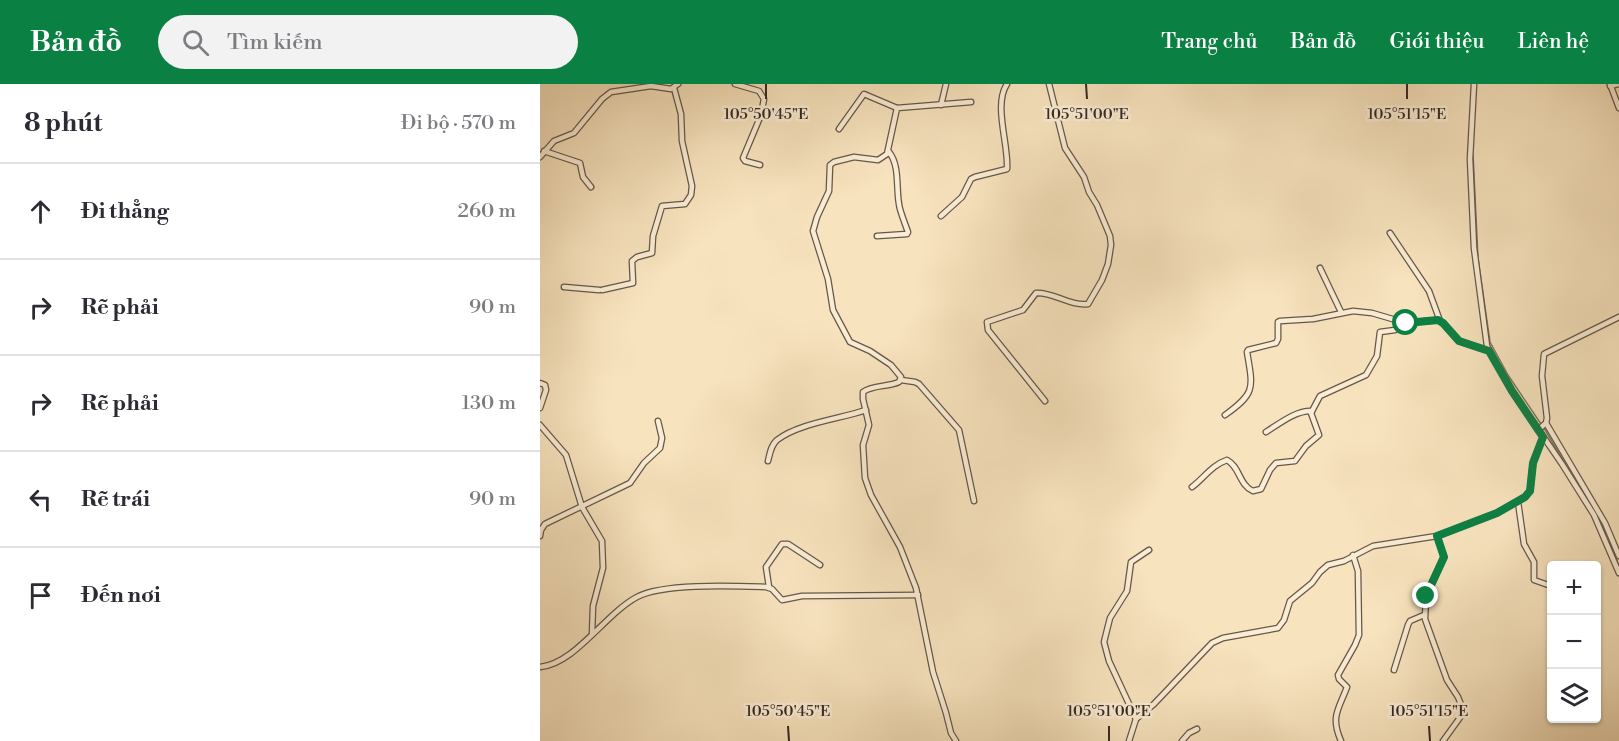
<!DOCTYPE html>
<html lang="vi">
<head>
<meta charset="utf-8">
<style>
	body { margin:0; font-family:"Libre Bodoni",serif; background:#f2f2f3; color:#2b2b33 }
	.controls { position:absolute; right:18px; bottom:18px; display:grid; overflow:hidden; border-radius:6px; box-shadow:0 2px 4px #0004 }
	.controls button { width:54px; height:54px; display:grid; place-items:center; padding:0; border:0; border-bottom:2px solid #e1e1e2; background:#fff; color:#2b2b33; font:30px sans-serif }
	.stop { position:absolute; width:18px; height:18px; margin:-14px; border:4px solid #0b8043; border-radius:50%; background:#fff }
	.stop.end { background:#0b8043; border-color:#fff; box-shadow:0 2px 6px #0008 }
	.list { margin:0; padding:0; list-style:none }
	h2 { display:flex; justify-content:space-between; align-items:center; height:78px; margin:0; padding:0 24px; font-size:26px }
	h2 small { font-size:20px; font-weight:400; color:#7c7c81 }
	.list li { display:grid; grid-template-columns:39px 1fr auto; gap:18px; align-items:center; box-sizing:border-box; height:96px; padding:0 24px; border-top:2px solid #e1e1e2 }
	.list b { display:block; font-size:22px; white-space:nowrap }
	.list em { font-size:20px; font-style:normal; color:#7c7c81 }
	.icon { flex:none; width:33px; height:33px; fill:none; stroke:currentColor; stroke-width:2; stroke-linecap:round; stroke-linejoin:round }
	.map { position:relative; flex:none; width:1079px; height:657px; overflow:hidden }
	header { display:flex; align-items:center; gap:36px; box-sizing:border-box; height:84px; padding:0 30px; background:#0b8043; color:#fff }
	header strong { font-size:28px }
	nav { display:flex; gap:33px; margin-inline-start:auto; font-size:21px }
	.search { width:420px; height:54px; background:#f2f2f3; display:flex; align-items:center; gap:15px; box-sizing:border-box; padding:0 21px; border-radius:33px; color:#7c7c81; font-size:22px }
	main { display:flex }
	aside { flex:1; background:#fff }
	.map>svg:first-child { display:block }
</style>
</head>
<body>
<header>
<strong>Bản đồ</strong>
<div class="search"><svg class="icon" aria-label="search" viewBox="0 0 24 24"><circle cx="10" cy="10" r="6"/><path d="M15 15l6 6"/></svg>Tìm kiếm</div>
<nav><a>Trang chủ</a><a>Bản đồ</a><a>Giới thiệu</a><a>Liên hệ</a></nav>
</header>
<main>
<aside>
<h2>8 phút<small>Đi bộ · 570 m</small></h2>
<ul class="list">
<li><svg class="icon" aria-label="ahead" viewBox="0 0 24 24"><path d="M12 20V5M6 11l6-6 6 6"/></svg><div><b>Đi thẳng</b></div><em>260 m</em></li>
<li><svg class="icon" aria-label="right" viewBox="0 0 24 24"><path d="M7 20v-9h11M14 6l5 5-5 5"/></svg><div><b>Rẽ phải</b></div><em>90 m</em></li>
<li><svg class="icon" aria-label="right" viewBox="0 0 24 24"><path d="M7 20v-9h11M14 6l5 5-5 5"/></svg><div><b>Rẽ phải</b></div><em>130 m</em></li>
<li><svg class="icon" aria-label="left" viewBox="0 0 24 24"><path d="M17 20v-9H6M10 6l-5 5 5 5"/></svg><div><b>Rẽ trái</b></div><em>90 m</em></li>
<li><svg class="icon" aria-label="arrive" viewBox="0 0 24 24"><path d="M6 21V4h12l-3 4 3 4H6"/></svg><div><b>Đến nơi</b></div></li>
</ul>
</aside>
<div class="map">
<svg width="1079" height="657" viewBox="0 0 1079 657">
	<rect width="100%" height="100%" fill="#f7e3be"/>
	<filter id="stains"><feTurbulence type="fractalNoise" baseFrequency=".00333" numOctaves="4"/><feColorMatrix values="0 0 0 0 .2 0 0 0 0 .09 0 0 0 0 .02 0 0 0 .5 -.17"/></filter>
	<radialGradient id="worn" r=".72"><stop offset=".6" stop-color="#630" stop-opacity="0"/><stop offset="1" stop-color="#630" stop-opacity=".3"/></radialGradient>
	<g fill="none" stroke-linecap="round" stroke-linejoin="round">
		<g stroke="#827260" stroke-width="1.5">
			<polyline points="933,70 938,174 950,258 968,291 1001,340"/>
			<polyline points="1004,344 1067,451"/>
			<polyline points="1069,455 1079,482"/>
		</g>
		<defs>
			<g id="street">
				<polyline points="195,0 219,7 224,15 221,31 203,74 205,77 220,81"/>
				<polyline points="934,0 930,75 934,164 947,262 972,307 1022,380 1054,431 1079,489"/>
				<polyline points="1070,0 1079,24"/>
				<polyline points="1070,2 1079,0"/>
				<polyline points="401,21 406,0"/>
				<polyline points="299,45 324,10 357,24"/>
				<polyline points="4,67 40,79 43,93 51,103"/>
				<polyline points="0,73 14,57 34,49 62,15 71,8 111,2 131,5 138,0"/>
				<path d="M401,132L422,113L431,95L435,93L467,85C469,61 453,21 467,0"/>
				<polyline points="850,149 889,207 900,237"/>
				<path d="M337,152L367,150L368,148C365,140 362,132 360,125C355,107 361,83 349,68"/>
				<polyline points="780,184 801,228"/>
				<polyline points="24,203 59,206"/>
				<polyline points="62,206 93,199 92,177 97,173 112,169 113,152 122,122 145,120 151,111 152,102 142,57 141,30 134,4"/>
				<polyline points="361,296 375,298 379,300 419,346 434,417"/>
				<polyline points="0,299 5,301 6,306 0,324"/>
				<path d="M505,317L448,246L447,238L483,226L496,209C514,208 529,222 548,220L562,196L568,180L571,161L570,152L557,121L549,108L544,93L525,64L509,0"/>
				<path d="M685,331C716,309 713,304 707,268L708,266L736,259L738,255V238L740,237L773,235L813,227L832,229L866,239L898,236L903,239L919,257L949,267"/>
				<polyline points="1006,339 1065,439 1079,472"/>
				<polyline points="0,341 26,371 42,423 62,457 63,484 53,522 52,550"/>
				<polyline points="998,346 1006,339 1007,334 1002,292 1004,270 1079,233"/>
				<path d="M726,348C739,340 756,326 772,327"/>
				<path d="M228,377C230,369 231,361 237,356C259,339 300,335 326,326"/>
				<path d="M652,403C664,394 672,381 687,376C700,383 699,401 713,407L721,405L730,386L736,379L755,377L766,362L779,351L771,329L780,312L826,291L837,272L840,248L855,246L863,239"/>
				<polyline points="978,418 984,460 994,478 994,496 1011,502"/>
				<polyline points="0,452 1,446 5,440 90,399 104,379 120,364 122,354 118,337"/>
				<polyline points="897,452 904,473 886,512 885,535 907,596 918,613 924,628 903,657"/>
				<polyline points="229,503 226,483 242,460 248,460 280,481"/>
				<path d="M0,583C35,580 65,530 97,513C123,499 194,502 226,503L232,505L242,516L262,512L378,511"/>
				<polyline points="854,586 868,541 870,537 884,531"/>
				<polyline points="596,635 569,577 564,558 570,534 587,507 591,478 609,466"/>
				<path d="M416,657L411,649L406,629L393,588L376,504L360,463L331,411L325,394L323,361L329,341L323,315V308C332,301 348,303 359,298L361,293L351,281L330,267L310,258L293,226L288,195L273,147L277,133L289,107L290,81L294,78L314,73L338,76L347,70L357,24L431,18"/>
				<polyline points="589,657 596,635 614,620 672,559 683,554 738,544 744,536 750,517 772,499 780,488 788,481 804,477 833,462 897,452 957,429 985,413 990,407 993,379 1003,353"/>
				<polyline points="642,657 649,649 657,645"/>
				<path d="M801,657C790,632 799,625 807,603L799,595L798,591L815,561L819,551L818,487L813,471"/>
			</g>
		</defs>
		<use href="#street" stroke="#665749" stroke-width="7"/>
		<use href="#street" stroke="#faedd5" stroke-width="4.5"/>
	</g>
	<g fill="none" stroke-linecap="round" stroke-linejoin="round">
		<polyline stroke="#0b8043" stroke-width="8" points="866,239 898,236 903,239 919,257 949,267 972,307 1003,353 993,379 990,407 985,413 957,429 897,452 904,473 886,512"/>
	</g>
	<path fill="none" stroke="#352822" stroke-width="2" d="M226,0V15M546,0L547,15M867,0V15M248,642L249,657M569,642V657M889,642L890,657"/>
	<g font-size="15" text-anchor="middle" fill="#352822" stroke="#faedd5" stroke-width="5" stroke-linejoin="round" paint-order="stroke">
		<text x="226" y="35">105°50'45"E</text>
		<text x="547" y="35">105°51'00"E</text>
		<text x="867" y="35">105°51'15"E</text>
		<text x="248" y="632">105°50'45"E</text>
		<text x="569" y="632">105°51'00"E</text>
		<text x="889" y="632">105°51'15"E</text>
	</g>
	<rect width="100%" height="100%" filter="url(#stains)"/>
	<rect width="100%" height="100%" fill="url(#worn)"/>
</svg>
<div class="controls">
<button>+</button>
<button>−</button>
<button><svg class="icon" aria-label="layers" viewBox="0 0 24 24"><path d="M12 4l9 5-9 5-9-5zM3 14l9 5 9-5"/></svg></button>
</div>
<div class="stop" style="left:866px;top:239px"></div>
<div class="stop end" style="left:886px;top:512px"></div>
</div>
</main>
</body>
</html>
